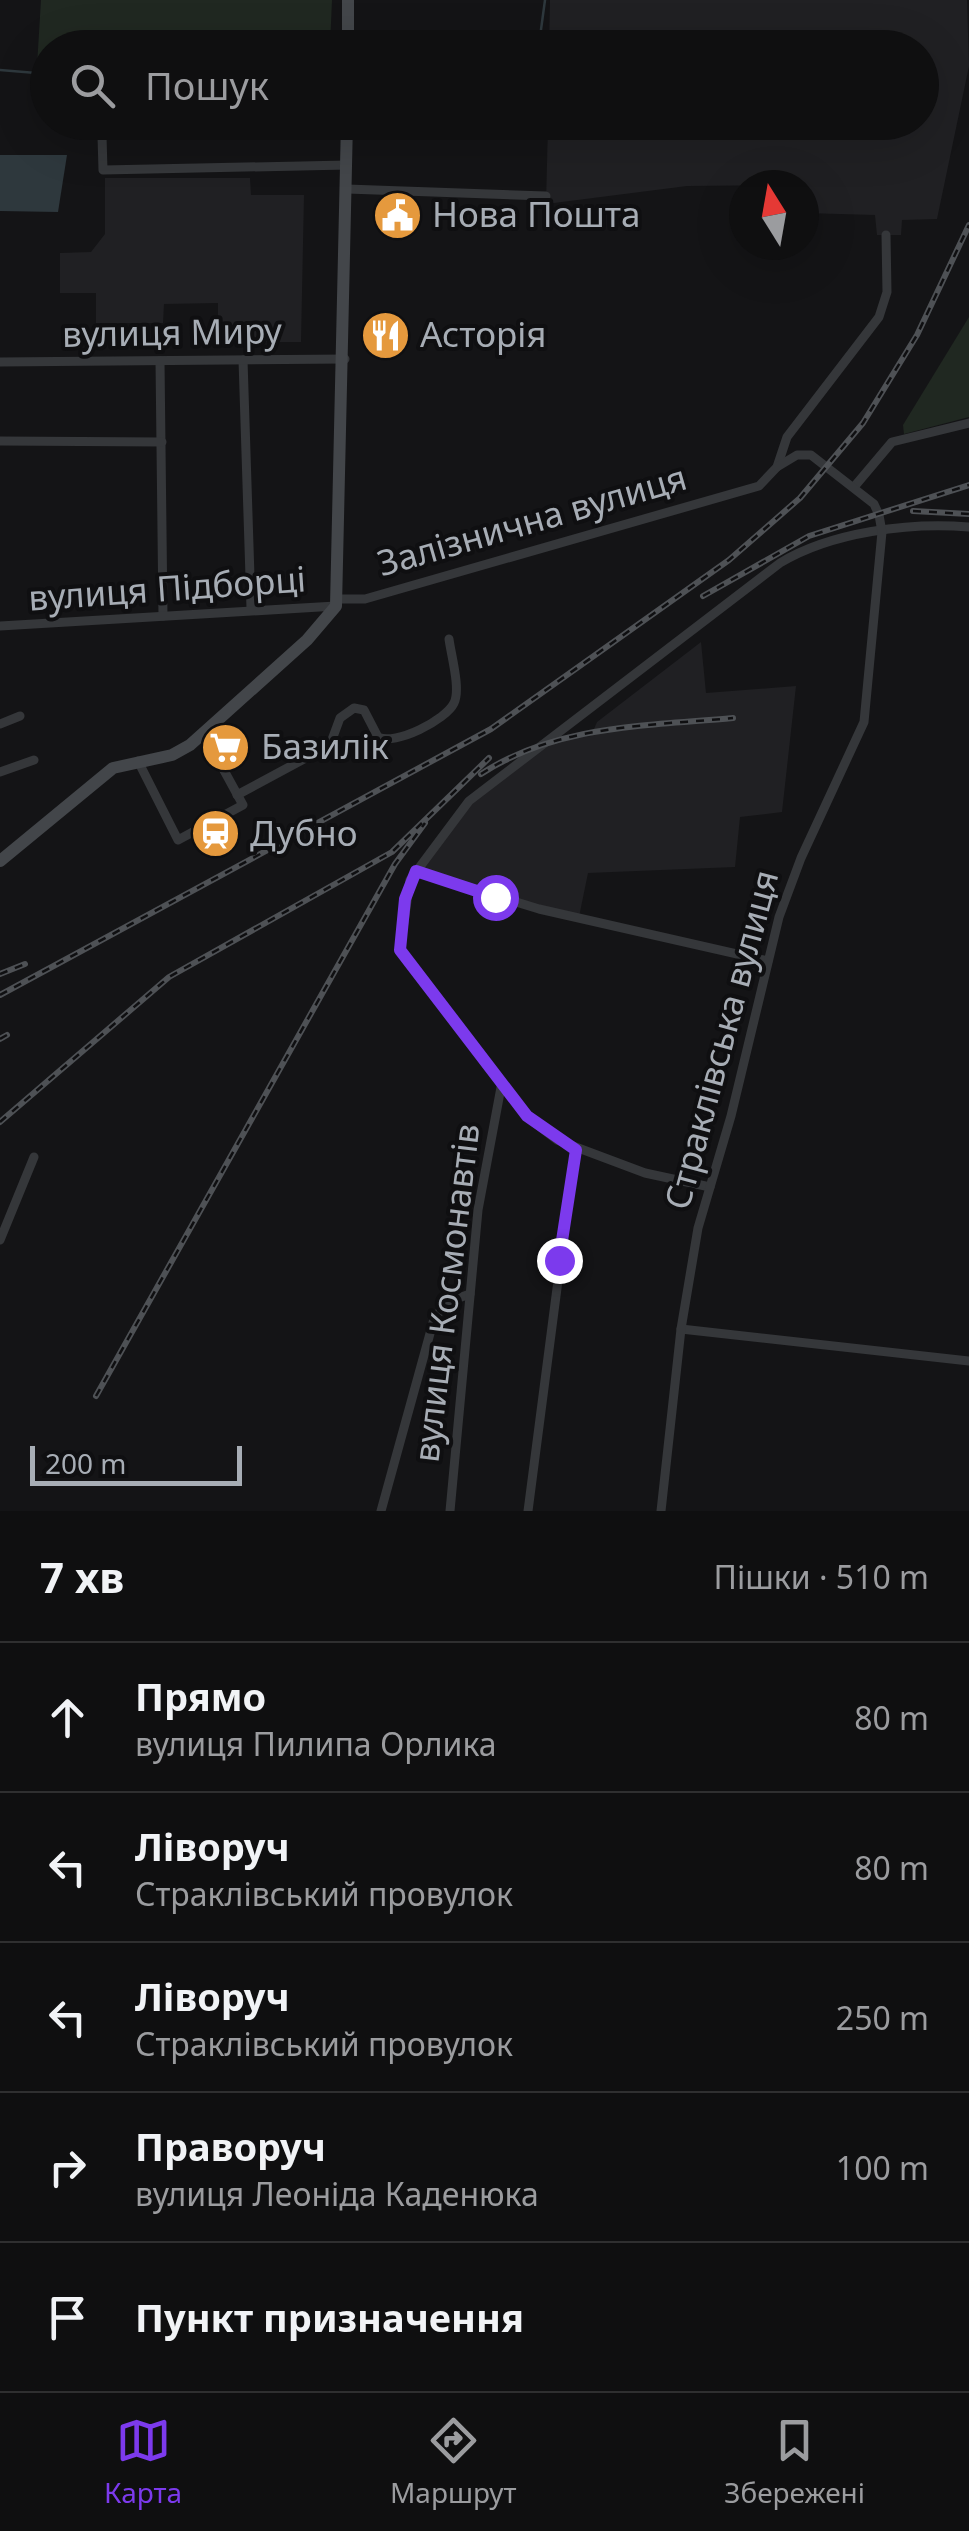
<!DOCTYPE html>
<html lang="uk">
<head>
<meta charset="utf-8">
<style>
	body { margin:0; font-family:"Noto Sans",sans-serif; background:#181819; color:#f1f3f6 }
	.compass { position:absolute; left:729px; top:170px; width:90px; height:90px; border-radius:50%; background:#0f0f10; box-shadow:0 10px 40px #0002; rotate:349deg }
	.scale { position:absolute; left:30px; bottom:25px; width:212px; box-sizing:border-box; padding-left:10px; border:5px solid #a7adb5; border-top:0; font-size:28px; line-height:35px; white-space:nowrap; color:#a7adb5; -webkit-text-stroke:8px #0f0f11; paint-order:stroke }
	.stop { position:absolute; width:30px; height:30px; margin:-22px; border:8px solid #7c3aed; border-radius:50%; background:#fff }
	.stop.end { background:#7c3aed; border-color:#fff; box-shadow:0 2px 10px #0008 }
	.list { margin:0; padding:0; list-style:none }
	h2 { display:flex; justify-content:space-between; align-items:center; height:130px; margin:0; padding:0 40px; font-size:42px }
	h2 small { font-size:32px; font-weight:400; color:#9b9c9f }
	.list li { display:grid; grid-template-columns:65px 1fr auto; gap:30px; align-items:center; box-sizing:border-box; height:150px; padding:0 40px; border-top:2px solid #2f2f30 }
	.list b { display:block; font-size:38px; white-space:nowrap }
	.list p { margin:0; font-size:32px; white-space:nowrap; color:#9b9c9f }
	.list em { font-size:32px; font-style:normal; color:#9b9c9f }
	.icon { flex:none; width:55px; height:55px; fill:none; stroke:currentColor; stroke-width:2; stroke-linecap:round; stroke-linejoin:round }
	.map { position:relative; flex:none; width:969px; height:1511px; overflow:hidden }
	.search { position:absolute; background:#0f0f10; box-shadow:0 10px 40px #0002; left:30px; right:30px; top:30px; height:110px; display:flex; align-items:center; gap:25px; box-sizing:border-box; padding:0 35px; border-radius:55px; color:#9b9c9f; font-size:38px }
	.sheet { height:880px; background:#0f0f10 }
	nav { display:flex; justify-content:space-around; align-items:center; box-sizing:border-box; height:140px; border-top:2px solid #2f2f30; background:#0f0f10; font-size:28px; color:#9b9c9f }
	nav a { display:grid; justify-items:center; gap:5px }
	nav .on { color:#7c3aed }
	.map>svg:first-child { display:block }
</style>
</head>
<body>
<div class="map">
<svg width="969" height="1511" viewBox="0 0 969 1511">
	<rect width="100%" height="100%" fill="#141416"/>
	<g fill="#202023">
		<polygon points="550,0 967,0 969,66 937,219 902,220 901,235 877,235 875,215 804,213 804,185 687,186 546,204 548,123 922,122 922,48 549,47"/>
		<polygon points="105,178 250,178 251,195 304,195 301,342 218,342 218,303 164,304 163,323 96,323 96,293 60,293 60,253 91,252 105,234"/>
		<polygon points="701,642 706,693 796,686 782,812 740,817 735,867 588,873 579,917 416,871 469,801 546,741 591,736 597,722"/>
	</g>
	<g fill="#202821">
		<polygon points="41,0 332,0 330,47 48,48 47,67 37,66"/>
		<polygon points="969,317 969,417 904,434 903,425"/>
	</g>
	<polygon fill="#2e383d" points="0,155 67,155 58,212 0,211"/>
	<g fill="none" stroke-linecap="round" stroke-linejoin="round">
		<g stroke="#2e383d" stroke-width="2.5">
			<polyline points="519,48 540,37 545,0"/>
			<polyline points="0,70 48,74"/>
		</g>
		<g stroke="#35373a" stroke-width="9">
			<polyline points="102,136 103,170 347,165"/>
			<polyline points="347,189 546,196"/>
			<polyline points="243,360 251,608"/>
			<polyline points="160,361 163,616"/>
			<polyline points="0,362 345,359"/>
			<polyline points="0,441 162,442"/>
			<polyline points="854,487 892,442 969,423"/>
			<polyline points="339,599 365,599 759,486 777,467 787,437 879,317 887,292 886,235"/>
			<polyline points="0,626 336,606"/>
			<polyline points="0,724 20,716"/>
			<polyline points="138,761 178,840 243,805 204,734"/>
			<polyline points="0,772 34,760"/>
			<path d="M237,795L330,745L340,718L354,708L364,710L378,737C395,746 446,720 454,703C461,689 451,655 449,639"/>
			<polyline points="416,871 539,909 768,961"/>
			<path d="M710,1187L645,1173L557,1140L527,1117L400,950L410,880L469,801L780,563C831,532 910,522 969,527"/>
			<polyline points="0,1240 34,1157"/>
			<polyline points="681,1329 969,1361"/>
			<polyline points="381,1511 434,1319 447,1302 470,1294"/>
			<polyline points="450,1511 478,1210 502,1082"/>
			<polyline points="528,1511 575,1150"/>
			<polyline points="661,1511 681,1329 698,1228 731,1116 779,917 801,858 864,722 882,532 879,515 874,504 811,455 797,455 777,467"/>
		</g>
		<g stroke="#43464a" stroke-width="12">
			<polyline points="348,48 348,0"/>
			<polyline points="0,861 113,768 172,755 190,745 307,640 336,606 347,122"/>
		</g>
		<defs>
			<g id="rail">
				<polyline points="913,511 969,514"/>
				<polyline points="703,596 809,536 969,485"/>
				<path d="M481,774C556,725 646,726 733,718"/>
				<polyline points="0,974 25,964"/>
				<polyline points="0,995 491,729 729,560 800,498 863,423 917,335 969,225"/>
				<polyline points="0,1039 7,1035"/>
				<polyline points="0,1122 169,977 392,852 489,758"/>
				<polyline points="96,1396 395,864 425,823"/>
			</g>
		</defs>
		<use href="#rail" stroke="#4e5155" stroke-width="6"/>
		<use href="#rail" stroke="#0f0f11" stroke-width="2.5" stroke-dasharray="8" stroke-linecap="butt"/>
	</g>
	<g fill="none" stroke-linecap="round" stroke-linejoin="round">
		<polyline stroke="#7c3aed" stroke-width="12" points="495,897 416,871 405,899 400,950 527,1116 576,1150 559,1260"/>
	</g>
	<defs>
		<symbol id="civic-disc" viewBox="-11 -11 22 22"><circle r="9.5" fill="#e5993d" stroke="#0f0f11"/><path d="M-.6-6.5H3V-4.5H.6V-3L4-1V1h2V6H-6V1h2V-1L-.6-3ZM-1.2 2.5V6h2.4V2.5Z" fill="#fff"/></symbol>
		<symbol id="restaurant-disc" viewBox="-11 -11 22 22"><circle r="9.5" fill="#e5993d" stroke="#0f0f11"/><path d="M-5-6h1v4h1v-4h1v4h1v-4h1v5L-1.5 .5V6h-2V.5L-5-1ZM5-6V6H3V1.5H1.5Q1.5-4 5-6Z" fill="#fff"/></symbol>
		<symbol id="supermarket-disc" viewBox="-11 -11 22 22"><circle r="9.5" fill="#e5993d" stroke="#0f0f11"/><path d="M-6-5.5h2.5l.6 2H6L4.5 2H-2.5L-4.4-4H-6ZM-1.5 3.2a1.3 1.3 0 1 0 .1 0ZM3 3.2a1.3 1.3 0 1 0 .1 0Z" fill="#fff"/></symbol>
		<symbol id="station-disc" viewBox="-11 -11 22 22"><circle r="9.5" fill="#e5993d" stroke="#0f0f11"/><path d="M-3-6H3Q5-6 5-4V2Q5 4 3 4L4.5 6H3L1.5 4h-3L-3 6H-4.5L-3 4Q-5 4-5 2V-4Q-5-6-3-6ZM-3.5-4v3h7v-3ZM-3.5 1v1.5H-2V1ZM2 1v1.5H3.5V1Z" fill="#fff"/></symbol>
	</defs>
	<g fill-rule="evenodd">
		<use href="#civic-disc" x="370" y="188" width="55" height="55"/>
		<use href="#restaurant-disc" x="358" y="308" width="55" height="55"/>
		<use href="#supermarket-disc" x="198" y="720" width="55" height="55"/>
		<use href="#station-disc" x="188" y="806" width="55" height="55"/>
	</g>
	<g text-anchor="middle" stroke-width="8" stroke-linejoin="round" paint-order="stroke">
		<g font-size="35" fill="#a7adb5" stroke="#0f0f11" text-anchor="start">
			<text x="432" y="227">Нова Пошта</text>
			<text x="420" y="347">Асторія</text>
			<text x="261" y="759">Базилік</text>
			<text x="250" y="846">Дубно</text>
		</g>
		<g font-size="35" fill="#a7adb5" stroke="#0f0f11">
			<text transform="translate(172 333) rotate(-1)" y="12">вулиця Миру</text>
			<text transform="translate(532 521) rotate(-16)" y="12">Залізнична вулиця</text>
			<text transform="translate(167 589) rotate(-4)" y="12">вулиця Підборці</text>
			<text transform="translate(722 1040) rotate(-75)" y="12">Страклівська вулиця</text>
			<text transform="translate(447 1293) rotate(-83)" y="12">вулиця Космонавтів</text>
		</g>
	</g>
</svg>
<svg class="compass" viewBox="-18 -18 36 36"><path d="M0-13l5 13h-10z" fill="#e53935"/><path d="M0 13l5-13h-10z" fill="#9b9c9f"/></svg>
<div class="scale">200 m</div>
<div class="stop" style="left:495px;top:897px"></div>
<div class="stop end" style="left:559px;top:1260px"></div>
<div class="search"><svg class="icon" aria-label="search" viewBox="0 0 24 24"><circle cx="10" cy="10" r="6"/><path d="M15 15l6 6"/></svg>Пошук</div>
</div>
<section class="sheet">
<h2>7 хв<small>Пішки · 510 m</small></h2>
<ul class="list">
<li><svg class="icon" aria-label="ahead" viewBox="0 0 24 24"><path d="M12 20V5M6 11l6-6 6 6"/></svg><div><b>Прямо</b><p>вулиця Пилипа Орлика</p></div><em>80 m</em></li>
<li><svg class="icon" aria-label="left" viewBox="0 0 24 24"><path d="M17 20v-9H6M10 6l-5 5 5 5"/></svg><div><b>Ліворуч</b><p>Страклівський провулок</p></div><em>80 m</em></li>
<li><svg class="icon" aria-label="left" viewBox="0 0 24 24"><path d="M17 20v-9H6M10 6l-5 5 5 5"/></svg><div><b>Ліворуч</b><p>Страклівський провулок</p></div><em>250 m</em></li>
<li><svg class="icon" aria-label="right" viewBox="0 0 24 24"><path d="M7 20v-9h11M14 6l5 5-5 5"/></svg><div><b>Праворуч</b><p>вулиця Леоніда Каденюка</p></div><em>100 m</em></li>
<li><svg class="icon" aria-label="arrive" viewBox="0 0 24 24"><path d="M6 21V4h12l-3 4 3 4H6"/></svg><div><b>Пункт призначення</b></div></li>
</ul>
</section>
<nav>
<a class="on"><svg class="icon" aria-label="map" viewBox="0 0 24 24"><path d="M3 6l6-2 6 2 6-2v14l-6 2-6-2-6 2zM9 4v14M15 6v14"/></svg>Карта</a>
<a><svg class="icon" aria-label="directions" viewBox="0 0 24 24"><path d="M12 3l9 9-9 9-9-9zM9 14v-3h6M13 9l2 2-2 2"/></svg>Маршрут</a>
<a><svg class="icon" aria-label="saved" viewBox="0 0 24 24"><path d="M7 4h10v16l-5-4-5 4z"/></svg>Збережені</a>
</nav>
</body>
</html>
